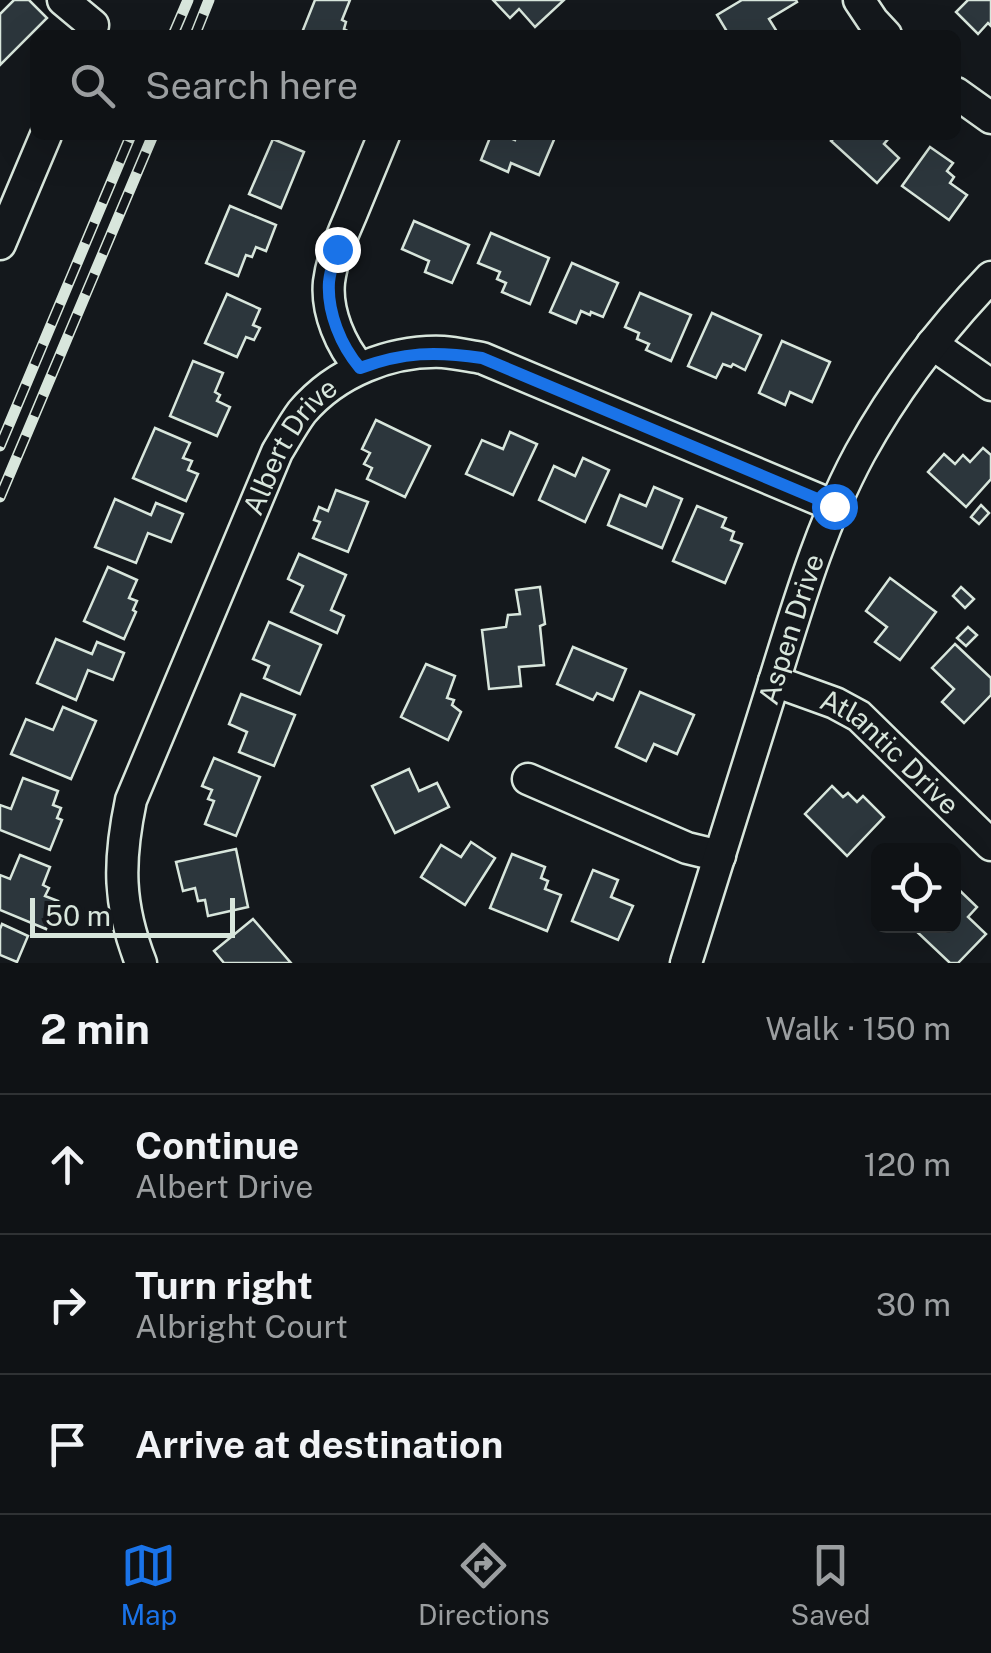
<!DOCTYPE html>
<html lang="en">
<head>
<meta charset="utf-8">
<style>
	body { margin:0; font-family:"Public Sans",sans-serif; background:#1d2022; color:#f1f3f6 }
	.controls { position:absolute; right:30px; bottom:30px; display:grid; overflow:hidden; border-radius:15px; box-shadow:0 10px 40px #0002 }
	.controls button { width:90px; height:90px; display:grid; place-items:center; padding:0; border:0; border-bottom:2px solid #2f3234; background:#0f1215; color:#f1f3f6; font:50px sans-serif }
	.scale { position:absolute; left:30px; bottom:25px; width:205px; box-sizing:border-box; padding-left:10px; border:5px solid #d8e6dc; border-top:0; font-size:28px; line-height:35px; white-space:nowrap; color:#d8e6dc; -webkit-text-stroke:8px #14181c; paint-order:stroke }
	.stop { position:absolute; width:30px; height:30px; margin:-22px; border:8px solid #1a73e8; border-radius:50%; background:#fff }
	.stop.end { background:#1a73e8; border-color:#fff; box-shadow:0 2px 10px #0008 }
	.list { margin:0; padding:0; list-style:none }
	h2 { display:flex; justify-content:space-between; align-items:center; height:130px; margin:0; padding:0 40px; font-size:42px }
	h2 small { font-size:32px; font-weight:400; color:#9b9ea0 }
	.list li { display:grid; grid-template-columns:65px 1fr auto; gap:30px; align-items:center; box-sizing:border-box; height:140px; padding:0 40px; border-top:2px solid #2f3234 }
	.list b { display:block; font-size:38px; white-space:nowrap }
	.list p { margin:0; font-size:32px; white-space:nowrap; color:#9b9ea0 }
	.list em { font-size:32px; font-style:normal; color:#9b9ea0 }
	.icon { flex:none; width:55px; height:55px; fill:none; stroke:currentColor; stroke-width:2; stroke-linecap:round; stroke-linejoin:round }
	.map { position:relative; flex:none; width:991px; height:963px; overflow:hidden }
	.search { position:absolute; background:#0f1215; box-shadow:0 10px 40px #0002; left:30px; right:30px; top:30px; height:110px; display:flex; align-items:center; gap:25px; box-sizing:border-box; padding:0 35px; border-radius:15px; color:#9b9ea0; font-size:38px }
	.sheet { height:550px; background:#0f1215 }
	nav { display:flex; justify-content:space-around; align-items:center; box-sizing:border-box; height:140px; border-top:2px solid #2f3234; background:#0f1215; font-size:28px; color:#9b9ea0 }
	nav a { display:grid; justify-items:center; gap:5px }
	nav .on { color:#1a73e8 }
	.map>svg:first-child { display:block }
</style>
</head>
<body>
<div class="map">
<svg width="991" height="963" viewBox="0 0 991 963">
	<rect width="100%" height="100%" fill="#14181c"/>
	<g fill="#2c363c" stroke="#d8e6dc" stroke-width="2.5">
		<polygon points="14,0 29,0 47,18 0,65 0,14"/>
		<polygon points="315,0 350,0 342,20 346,22 344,29 355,35 301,35"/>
		<polygon points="493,0 564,0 535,27 519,9 510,18"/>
		<polygon points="742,0 796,0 797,2 769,19 779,35 729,35 717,15"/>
		<polygon points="968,0 991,0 991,26 988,23 978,34 956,12"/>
		<polygon points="491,135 503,135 515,140 517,135 556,135 539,175 511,163 508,172 481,160"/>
		<polygon points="837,135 886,135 889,138 884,144 899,158 877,183 831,141"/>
		<polygon points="273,139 304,152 281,208 249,194"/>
		<polygon points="930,147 953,163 947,171 954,177 950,183 967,195 949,220 902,186"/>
		<polygon points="230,206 276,225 266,251 256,247 252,257 246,255 238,276 206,263"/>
		<polygon points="414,221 469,245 452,283 425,272 429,261 402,249"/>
		<polygon points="491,233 549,258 530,304 502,292 506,283 497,279 500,272 478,263"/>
		<polygon points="572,263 618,283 603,317 591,312 590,315 581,311 576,323 550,312"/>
		<polygon points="640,293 691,315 671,361 646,350 649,344 637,339 639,333 625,327"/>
		<polygon points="227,294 260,309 253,325 260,328 254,340 246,337 237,357 205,343"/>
		<polygon points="712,313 761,335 745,370 733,364 731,367 723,364 716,378 688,366"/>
		<polygon points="782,341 830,362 812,402 790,392 785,405 759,393"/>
		<polygon points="193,361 223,373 215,392 220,395 217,401 230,407 217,436 170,416"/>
		<polygon points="376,420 430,446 405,497 367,479 372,468 364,464 370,453 362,449"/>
		<polygon points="155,428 190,443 183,458 192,461 188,470 198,474 186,501 133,478"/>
		<polygon points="510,432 537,444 513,495 466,474 482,440 503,449"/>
		<polygon points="983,448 991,455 991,479 966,507 928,472 944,454 955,464 963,455 970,462"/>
		<polygon points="583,458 609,470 585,522 539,500 554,466 575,476"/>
		<polygon points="654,487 682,499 662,548 608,525 620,495 646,506"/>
		<polygon points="336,490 368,502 348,552 313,538 320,522 314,520 319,507 328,511"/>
		<polygon points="115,499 151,515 156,503 183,514 171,542 148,533 136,563 95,547"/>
		<polygon points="981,505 989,513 979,524 971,517"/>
		<polygon points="697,506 726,518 722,527 734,532 731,540 742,544 725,583 673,561"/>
		<polygon points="299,554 346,575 331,610 344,616 337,633 291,612 303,586 288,579"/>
		<polygon points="108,567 137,580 129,598 137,601 133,610 136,612 124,639 84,621"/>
		<polygon points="890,578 936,612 900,660 875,642 887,627 866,611"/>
		<polygon points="540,587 545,624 540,626 544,665 519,667 521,686 489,689 482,630 506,627 508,615 520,614 516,590"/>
		<polygon points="961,587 974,599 965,608 953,596"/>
		<polygon points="269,622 321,645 300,694 264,678 269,666 253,659"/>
		<polygon points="968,627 977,635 966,646 957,638"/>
		<polygon points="56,639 92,654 97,642 124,653 113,680 88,670 76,700 37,683"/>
		<polygon points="955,644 991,678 991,695 964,723 942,702 954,689 932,668"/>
		<polygon points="573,647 626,669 613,700 597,693 593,700 557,684"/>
		<polygon points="426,664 455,676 447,698 454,700 452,705 461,712 448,740 401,717"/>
		<polygon points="640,692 694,715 677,754 654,744 646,761 616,747"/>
		<polygon points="241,694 295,715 274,766 239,752 247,732 229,724"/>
		<polygon points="63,707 96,721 71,779 11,754 26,719 53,730"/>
		<polygon points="214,758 260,777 236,836 205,824 214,801 208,799 212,790 202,786"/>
		<polygon points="409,769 419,791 437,783 449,807 395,833 372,786"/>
		<polygon points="23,778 58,791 53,805 61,808 57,818 62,820 50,850 0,830 0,805 11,809"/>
		<polygon points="832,786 843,797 848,793 857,802 863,796 884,817 847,856 805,814"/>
		<polygon points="471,842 495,858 465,905 421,877 441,845 461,857"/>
		<polygon points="236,849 248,907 208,916 205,900 198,901 195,888 183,891 176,862"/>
		<polygon points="512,854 545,867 541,878 548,881 545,889 561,895 547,931 490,908"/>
		<polygon points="20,855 50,867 43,885 49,888 45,896 58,901 46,929 0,910 0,875 10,879"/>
		<polygon points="593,870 618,880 611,897 633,906 618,940 572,921"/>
		<polygon points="955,886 977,907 968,917 986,934 958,963 950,963 914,929 917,926 954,926 954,888"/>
		<polygon points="253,919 291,963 224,963 214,951"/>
		<polygon points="2,924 28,936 17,962 0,955 0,929"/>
	</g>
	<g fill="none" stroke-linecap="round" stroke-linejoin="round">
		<defs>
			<g id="minor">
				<polyline points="63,0 93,25"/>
				<polyline points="859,0 873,21 886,35"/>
				<polyline points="956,93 991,118"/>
				<polyline points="0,244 46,135"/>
				<polyline points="932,344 991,385"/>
				<path d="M360,368C341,346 326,312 329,282C332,258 342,236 351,215C362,188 373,162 384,135"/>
				<path id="s1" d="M774,681L835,703L859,716L991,845"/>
				<polyline points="528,779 687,848 720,856"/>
				<path id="s2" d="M141,963C118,904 118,862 131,800L277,452C285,439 293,424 302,412C336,372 391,350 443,352C456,353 469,356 482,358L834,506"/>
				<path id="s3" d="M686,963C715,871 744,779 772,688C797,608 820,527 860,453C896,388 940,330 991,277"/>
			</g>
		</defs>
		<use href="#minor" stroke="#d8e6dc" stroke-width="35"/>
		<use href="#minor" stroke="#14181c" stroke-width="30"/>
		<defs>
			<g id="rail">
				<polyline points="173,35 188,0"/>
				<polyline points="195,35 209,0"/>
				<polyline points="0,446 131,135"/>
				<polyline points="0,497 153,135"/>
			</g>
		</defs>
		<use href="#rail" stroke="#d8e6dc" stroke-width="11"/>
		<use href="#rail" stroke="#14181c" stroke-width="8" stroke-dasharray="22" stroke-linecap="butt"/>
	</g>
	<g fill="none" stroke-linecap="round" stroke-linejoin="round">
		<path stroke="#1a73e8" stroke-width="12" d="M337,249C334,260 330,271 329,282C327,312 341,346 360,368C404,352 435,351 482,358L834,506"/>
	</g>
	<g text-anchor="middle" stroke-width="8" stroke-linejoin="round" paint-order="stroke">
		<g font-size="28" fill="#d8e6dc" stroke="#14181c">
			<text dy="10" stroke="none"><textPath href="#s2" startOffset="555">Albert Drive</textPath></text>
			<text dy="10" stroke="none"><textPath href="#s3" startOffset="350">Aspen Drive</textPath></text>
			<text dy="10" stroke="none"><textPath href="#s1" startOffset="138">Atlantic Drive</textPath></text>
		</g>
	</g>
</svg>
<div class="controls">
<button><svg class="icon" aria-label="locate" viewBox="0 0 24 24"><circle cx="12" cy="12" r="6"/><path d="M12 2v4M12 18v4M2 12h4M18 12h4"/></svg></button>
</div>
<div class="scale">50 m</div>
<div class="stop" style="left:834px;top:506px"></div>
<div class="stop end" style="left:337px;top:249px"></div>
<div class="search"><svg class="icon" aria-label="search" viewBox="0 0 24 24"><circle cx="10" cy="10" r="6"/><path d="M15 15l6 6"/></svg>Search here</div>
</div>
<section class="sheet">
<h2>2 min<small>Walk · 150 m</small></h2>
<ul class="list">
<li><svg class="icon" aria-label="ahead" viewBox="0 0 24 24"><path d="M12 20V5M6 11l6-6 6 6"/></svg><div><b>Continue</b><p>Albert Drive</p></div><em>120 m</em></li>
<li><svg class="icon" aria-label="right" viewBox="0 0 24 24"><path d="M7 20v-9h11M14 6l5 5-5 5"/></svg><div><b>Turn right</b><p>Albright Court</p></div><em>30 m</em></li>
<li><svg class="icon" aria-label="arrive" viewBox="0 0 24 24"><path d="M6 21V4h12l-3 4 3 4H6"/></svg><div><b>Arrive at destination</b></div></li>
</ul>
</section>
<nav>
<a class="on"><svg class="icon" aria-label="map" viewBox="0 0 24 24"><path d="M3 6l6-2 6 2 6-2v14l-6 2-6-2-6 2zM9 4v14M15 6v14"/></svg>Map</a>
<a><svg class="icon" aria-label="directions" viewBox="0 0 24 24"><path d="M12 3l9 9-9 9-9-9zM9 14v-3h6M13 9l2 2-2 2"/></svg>Directions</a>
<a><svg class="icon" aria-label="saved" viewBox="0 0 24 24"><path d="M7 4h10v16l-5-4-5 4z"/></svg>Saved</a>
</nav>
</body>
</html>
